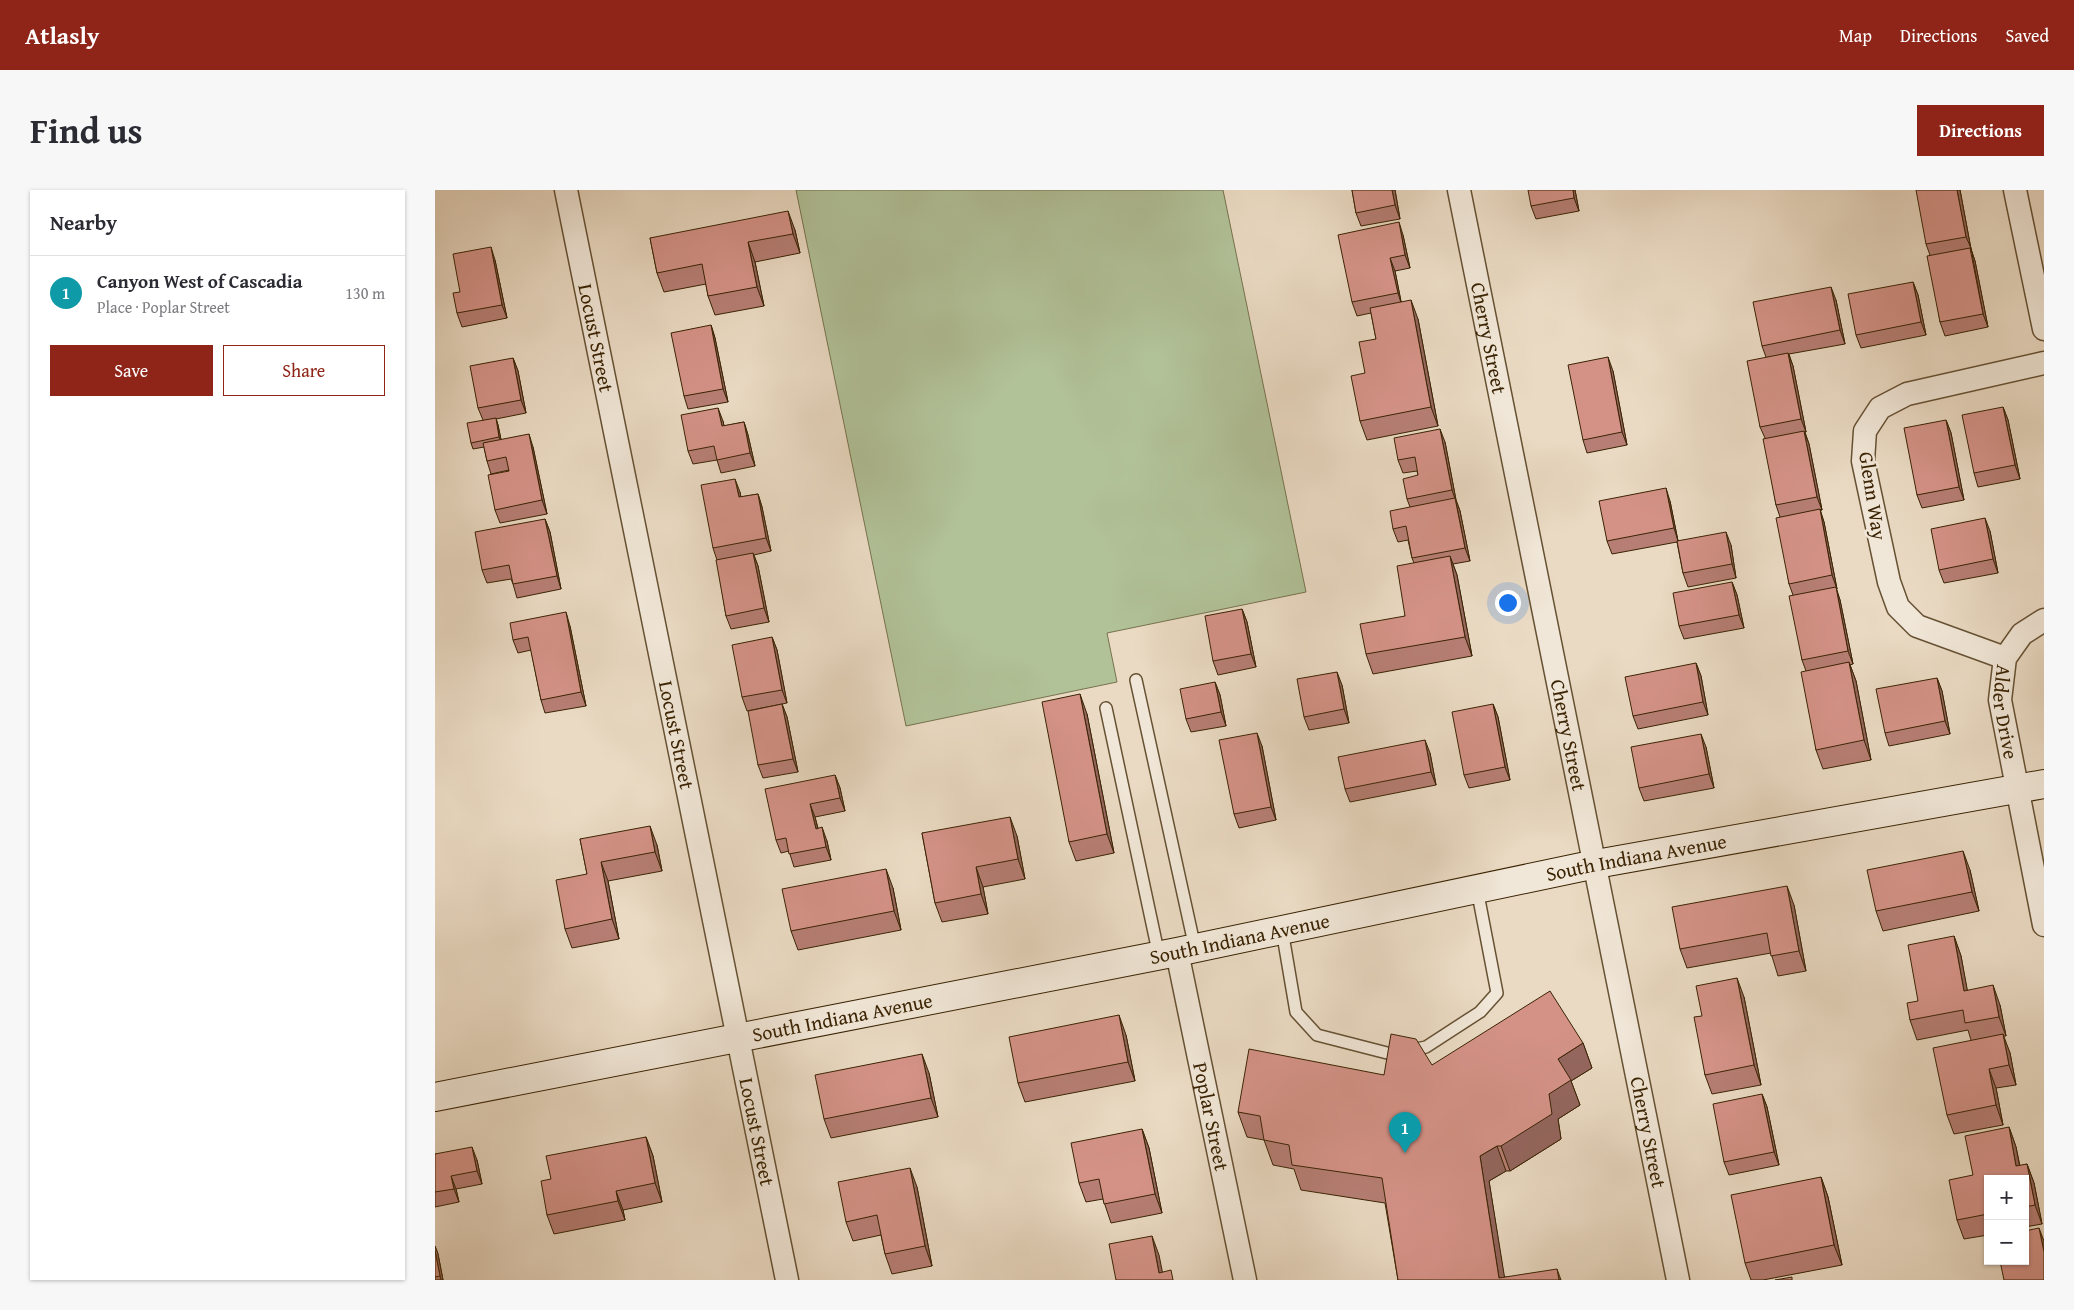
<!DOCTYPE html>
<html lang="en">
<head>
<meta charset="utf-8">
<style>
	body { margin:0; font-family:"Gentium Book Plus",serif; background:#f7f7f7; color:#2b2b33 }
	.controls { position:absolute; right:15px; bottom:15px; display:grid; overflow:hidden; border-radius:0px; box-shadow:0 1px 4px #0004 }
	.controls button { width:45px; height:45px; display:grid; place-items:center; padding:0; border:0; border-bottom:1px solid #e1e1e2; background:#fff; color:#2b2b33; font:25px sans-serif }
	.you { position:absolute; left:1072px; top:412px; width:18px; height:18px; margin:-12px; border:4px solid #fff; border-radius:50%; background:#1a73e8; box-shadow:0 0 0 8px #1a73e833 }
	.badge { display:grid; place-items:center; width:32px; height:32px; border-radius:50%; background:#8f2418; color:#fff; font-size:16px; font-weight:700 }
	.pin { position:absolute; translate:-50% -41px; filter:drop-shadow(0 1px 2px #0008) }
	.pin::after { content:''; position:absolute; top:26px; width:18px; height:15px; background:inherit; clip-path:polygon(0 0,100% 0,50% 100%) }
	.list { margin:0; padding:0; list-style:none }
	h2 { display:flex; justify-content:space-between; align-items:center; height:65px; margin:0; padding:0 20px; font-size:21px }
	h2 small { font-size:16px; font-weight:400; color:#7c7c81 }
	.list li { display:grid; grid-template-columns:32px 1fr auto; gap:15px; align-items:center; box-sizing:border-box; height:75px; padding:0 20px; border-top:1px solid #e1e1e2 }
	.list b { display:block; font-size:19px; white-space:nowrap }
	.list p { margin:0; font-size:16px; white-space:nowrap; color:#7c7c81 }
	.list em { font-size:16px; font-style:normal; color:#7c7c81 }
	.actions { display:flex; gap:10px; padding:15px 20px }
	.actions a { flex:1; padding:11px 0; border:1px solid #8f2418; border-radius:0px; text-align:center; font-size:18px; color:#8f2418 }
	.actions .main { background:#8f2418; color:#fff }
	.map { position:relative; flex:none; width:1609px; height:1090px; overflow:hidden; border-radius:0px }
	header { display:flex; align-items:center; gap:30px; box-sizing:border-box; height:70px; padding:0 25px; background:#8f2418; color:#fff }
	header strong { font-size:24px }
	nav { display:flex; gap:28px; margin-inline-start:auto; font-size:18px }
	.intro { display:flex; align-items:center; justify-content:space-between; box-sizing:border-box; height:120px; padding:0 30px }
	h1 { margin:0; font-size:35px }
	.button { padding:12px 22px; border-radius:0px; background:#8f2418; color:#fff; font-size:18px; font-weight:700 }
	main { display:flex; gap:30px; padding:0 30px }
	aside { flex:1; background:#fff; border-radius:0px; box-shadow:0 1px 4px #0004 }
	.map>svg:first-child { display:block }
</style>
</head>
<body>
<header>
<strong>Atlasly</strong>
<nav><a>Map</a><a>Directions</a><a>Saved</a></nav>
</header>
<div class="intro"><h1>Find us</h1><a class="button">Directions</a></div>
<main>
<aside>
<h2>Nearby<small></small></h2>
<ul class="list">
<li><span class="badge" style="background:#0f9aa8">1</span><div><b>Canyon West of Cascadia</b><p>Place · Poplar Street</p></div><em>130 m</em></li>
</ul>
<div class="actions"><a class="main">Save</a><a>Share</a></div>
</aside>
<div class="map">
<svg width="1609" height="1090" viewBox="0 0 1609 1090">
	<rect width="100%" height="100%" fill="#eadac3"/>
	<filter id="stains"><feTurbulence type="fractalNoise" baseFrequency=".004" numOctaves="4"/><feColorMatrix values="0 0 0 0 .2 0 0 0 0 .09 0 0 0 0 .02 0 0 0 .5 -.17"/></filter>
	<radialGradient id="worn" r=".72"><stop offset=".6" stop-color="#630" stop-opacity="0"/><stop offset="1" stop-color="#630" stop-opacity=".3"/></radialGradient>
	<polygon fill="#b1c198" stroke="#76724e" points="361,0 788,0 871,402 672,443 682,492 471,536"/>
	<g fill="none" stroke-linecap="round" stroke-linejoin="round">
		<defs>
			<g id="lane">
				<polyline points="701,490 760,758"/>
				<polyline points="671,518 724,766"/>
				<polyline points="847,740 861,822 882,845 956,864 991,857 1045,822 1062,803 1042,699"/>
			</g>
			<g id="street">
				<path id="s1" d="M131,0L352,1090"/>
				<path id="s2" d="M1024,0L1243,1090"/>
				<polyline points="1580,0 1609,139"/>
				<path id="s3" d="M1609,430L1587,444L1570,468L1565,510L1609,735"/>
				<polyline points="1570,468 1482,436 1463,417 1454,392 1428,271 1430,241 1445,218 1472,204 1609,173"/>
				<path id="s4" d="M742,762L810,1090"/>
			</g>
			<g id="secondary">
				<path id="s5" d="M0,907L742,762L1161,674L1609,594"/>
			</g>
		</defs>
		<use href="#lane" stroke="#665133" stroke-width="14"/>
		<use href="#street" stroke="#665133" stroke-width="25"/>
		<use href="#secondary" stroke="#3a2303" stroke-width="30"/>
		<use href="#lane" stroke="#f1e7d8" stroke-width="11"/>
		<use href="#street" stroke="#f1e7d8" stroke-width="22"/>
		<use href="#secondary" stroke="#f1e7d8" stroke-width="28"/>
	</g>
	<g fill="#b67e74" stroke="#3a2303">
		<polygon points="917,0 960,0 965,29 926,36 921,23"/>
		<polygon points="1140,0 1144,21 1101,29 1096,16"/>
		<polygon points="1525,0 1536,59 1540,71 1553,137 1510,146 1505,132 1495,65 1491,54"/>
		<polygon points="360,40 365,63 320,72 329,116 280,125 273,106 271,94 229,102 222,83 215,48"/>
		<polygon points="968,45 975,78 960,81 966,112 983,129 1003,236 932,250 925,231 930,183 941,149 936,123 922,126 917,112"/>
		<polygon points="60,70 72,128 27,137 22,123 25,102"/>
		<polygon points="1478,92 1483,105 1491,145 1426,158 1421,145"/>
		<polygon points="1401,110 1410,154 1354,164 1358,176 1371,242 1370,242 1374,254 1387,320 1385,321 1389,332 1402,399 1401,399 1405,410 1418,474 1415,475 1421,491 1436,570 1388,579 1381,560 1371,481 1367,470 1358,405 1354,394 1345,327 1341,315 1330,248 1325,237 1331,167 1327,156"/>
		<polygon points="276,135 280,148 293,212 253,219 249,206"/>
		<polygon points="78,168 83,181 91,223 61,229 63,235 66,250 98,257 112,324 65,333 60,320 74,280 56,284 52,271 49,257 38,259 36,253 48,230 43,218"/>
		<polygon points="1178,181 1192,255 1152,263 1148,250"/>
		<polygon points="1568,217 1573,230 1585,289 1543,297 1539,283"/>
		<polygon points="1511,230 1516,243 1529,310 1487,318 1482,305"/>
		<polygon points="288,231 289,236 309,232 313,245 320,276 286,283 282,270 258,274 253,261"/>
		<polygon points="1010,252 1021,310 1025,321 1035,371 1018,374 1022,385 1037,466 938,484 931,464 970,426 979,373 977,368 973,350 963,352 958,339 975,317 972,309 983,285 982,281 968,283 963,270"/>
		<polygon points="305,302 306,307 323,304 327,317 336,361 319,365 323,376 334,432 296,439 291,426 282,370 278,358"/>
		<polygon points="1235,311 1243,351 1296,355 1301,388 1253,397 1248,383 1242,352 1177,364 1172,351"/>
		<polygon points="110,329 115,342 126,399 82,408 78,394 76,389 52,393 47,380"/>
		<polygon points="1555,341 1563,383 1509,393 1504,380"/>
		<polygon points="1297,392 1302,405 1309,438 1249,449 1244,436"/>
		<polygon points="807,419 812,432 821,477 783,485 778,471"/>
		<polygon points="135,436 151,516 110,523 106,510 96,460 83,463 78,450"/>
		<polygon points="337,447 342,460 352,513 312,521 307,507"/>
		<polygon points="1261,473 1266,486 1273,525 1203,539 1198,526"/>
		<polygon points="1502,488 1507,501 1515,544 1454,556 1450,543"/>
		<polygon points="780,492 785,505 791,536 756,542 751,529"/>
		<polygon points="907,495 914,533 874,540 869,527"/>
		<polygon points="347,514 352,527 363,582 328,588 323,575"/>
		<polygon points="1058,514 1063,527 1075,590 1034,598 1029,585"/>
		<polygon points="652,524 679,663 641,671 634,652"/>
		<polygon points="827,556 841,630 804,638 799,624"/>
		<polygon points="1271,557 1279,598 1209,611 1204,598"/>
		<polygon points="995,563 1001,595 915,612 910,599"/>
		<polygon points="400,585 405,598 410,621 380,627 383,638 392,651 396,670 359,677 354,661 346,663 341,650"/>
		<polygon points="487,643 582,646 590,689 548,697 553,724 507,732 500,713"/>
		<polygon points="145,649 222,655 227,681 173,691 184,749 137,758 130,739 152,684"/>
		<polygon points="1535,680 1544,721 1448,741 1441,721"/>
		<polygon points="458,698 466,740 363,760 356,741"/>
		<polygon points="1359,715 1371,781 1343,786 1336,763 1252,778 1245,759"/>
		<polygon points="1519,746 1526,766 1532,800 1565,815 1571,846 1568,846 1575,863 1581,895 1561,898 1568,935 1519,944 1512,925 1536,850 1533,840 1482,850 1475,830 1483,811"/>
		<polygon points="1309,807 1326,895 1277,904 1270,885 1267,826"/>
		<polygon points="691,845 700,891 590,912 583,893"/>
		<polygon points="1148,853 1157,878 1136,891 1145,915 1123,929 1126,949 1075,981 1071,981 1054,991 1069,1087 1126,1090 963,1090 950,1013 866,1000 859,979 838,975 829,950 812,947 803,922 949,885 997,875"/>
		<polygon points="494,883 503,927 396,948 389,929"/>
		<polygon points="1327,904 1332,917 1344,975 1294,985 1289,972"/>
		<polygon points="1574,937 1581,957 1585,976 1592,974 1599,993 1607,1034 1590,1037 1590,989 1553,989 1553,1045 1529,1049 1522,1030 1538,985"/>
		<polygon points="707,939 714,958 727,1023 676,1033 668,1009 651,1012 644,993"/>
		<polygon points="211,947 218,966 227,1012 188,1020 190,1030 119,1044 112,1025 116,989"/>
		<polygon points="0,964 42,970 47,994 21,999 24,1012 0,1017"/>
		<polygon points="1386,987 1393,1007 1407,1075 1328,1090 1316,1090 1310,1073"/>
		<polygon points="482,997 497,1076 457,1084 450,1064 446,1045 418,1051 411,1032"/>
		<polygon points="0,1056 3,1064 8,1090 0,1090"/>
	</g>
	<g fill="#94665e" stroke="#3a2303">
		<polygon points="957,0 960,0 965,29 960,15"/>
		<polygon points="1138,0 1140,0 1144,21 1139,8"/>
		<polygon points="1522,0 1525,0 1536,59 1540,71 1553,137 1548,124 1536,58 1531,47"/>
		<polygon points="353,21 360,40 365,63 358,44"/>
		<polygon points="964,32 968,45 975,78 970,65"/>
		<polygon points="313,52 320,72 329,116 322,97"/>
		<polygon points="56,57 60,70 72,128 67,115"/>
		<polygon points="955,68 960,81 967,116 963,103"/>
		<polygon points="1478,92 1483,105 1491,145 1486,132"/>
		<polygon points="1396,97 1401,110 1410,154 1405,140"/>
		<polygon points="976,110 983,129 1003,236 996,217"/>
		<polygon points="276,135 280,148 293,212 288,199"/>
		<polygon points="1353,163 1358,176 1371,242 1366,229"/>
		<polygon points="1173,167 1178,181 1192,255 1187,242"/>
		<polygon points="78,168 83,181 91,223 86,210"/>
		<polygon points="1568,217 1573,230 1585,289 1580,275"/>
		<polygon points="283,218 288,231 292,249 287,236"/>
		<polygon points="61,228 63,235 67,254 64,247"/>
		<polygon points="1511,230 1516,243 1529,310 1524,297"/>
		<polygon points="309,232 313,245 320,276 315,263"/>
		<polygon points="1005,239 1010,252 1021,310 1025,321 1035,371 1030,358 1021,312 1017,300"/>
		<polygon points="1369,241 1374,254 1387,320 1382,307"/>
		<polygon points="94,244 98,257 112,324 107,310"/>
		<polygon points="300,289 305,302 308,321 304,307"/>
		<polygon points="1231,298 1235,311 1243,351 1239,338"/>
		<polygon points="323,304 327,317 336,361 331,348"/>
		<polygon points="1385,319 1389,332 1402,399 1397,385"/>
		<polygon points="1550,328 1555,341 1563,383 1558,369"/>
		<polygon points="110,329 115,342 126,399 122,386"/>
		<polygon points="1291,342 1296,355 1301,388 1297,374"/>
		<polygon points="318,363 323,376 334,432 329,418"/>
		<polygon points="1015,366 1022,385 1037,466 1030,447"/>
		<polygon points="1297,392 1302,405 1309,438 1304,425"/>
		<polygon points="1401,397 1405,410 1418,474 1413,461"/>
		<polygon points="807,419 812,432 821,477 816,464"/>
		<polygon points="131,422 135,436 151,516 146,502"/>
		<polygon points="337,447 342,460 352,513 347,500"/>
		<polygon points="1414,472 1421,491 1436,570 1429,550"/>
		<polygon points="1261,473 1266,486 1273,525 1268,512"/>
		<polygon points="902,482 907,495 914,533 909,519"/>
		<polygon points="1502,488 1507,501 1515,544 1510,531"/>
		<polygon points="780,492 785,505 791,536 786,522"/>
		<polygon points="645,504 652,524 679,663 672,644"/>
		<polygon points="347,514 352,527 363,582 358,569"/>
		<polygon points="1058,514 1063,527 1075,590 1070,577"/>
		<polygon points="822,543 827,556 841,630 836,617"/>
		<polygon points="1266,544 1271,557 1279,598 1274,584"/>
		<polygon points="990,550 995,563 1001,595 996,582"/>
		<polygon points="400,585 405,598 410,621 405,608"/>
		<polygon points="375,614 380,627 386,652 381,639"/>
		<polygon points="575,627 582,646 590,689 583,669"/>
		<polygon points="215,636 222,655 227,681 220,662"/>
		<polygon points="387,637 392,651 396,670 391,657"/>
		<polygon points="1528,661 1535,680 1544,721 1537,702"/>
		<polygon points="166,672 173,691 184,749 177,729"/>
		<polygon points="541,677 548,697 553,724 546,704"/>
		<polygon points="451,679 458,698 466,740 459,721"/>
		<polygon points="1352,696 1359,715 1371,781 1364,761"/>
		<polygon points="1519,746 1526,766 1536,820 1529,801"/>
		<polygon points="1302,788 1309,807 1326,895 1319,875"/>
		<polygon points="1558,795 1565,815 1571,846 1564,827"/>
		<polygon points="684,825 691,845 700,891 693,872"/>
		<polygon points="1568,844 1575,863 1581,895 1574,875"/>
		<polygon points="1148,853 1157,878 1136,891 1145,915 1123,929 1126,949 1075,981 1066,956 1114,904 1123,869"/>
		<polygon points="487,864 494,883 503,927 496,908"/>
		<polygon points="1554,879 1561,898 1568,935 1561,915"/>
		<polygon points="1327,904 1332,917 1344,975 1339,962"/>
		<polygon points="1574,937 1581,957 1587,989 1581,976"/>
		<polygon points="707,939 714,958 727,1023 720,1004"/>
		<polygon points="211,947 218,966 227,1012 220,993"/>
		<polygon points="1062,956 1071,981 1054,991 1070,1090 1064,1088 1045,966"/>
		<polygon points="37,957 42,970 47,994 42,981"/>
		<polygon points="1592,974 1599,993 1607,1034 1600,1015"/>
		<polygon points="475,978 482,997 497,1076 490,1056"/>
		<polygon points="16,986 21,999 24,1012 19,999"/>
		<polygon points="1386,987 1393,1007 1407,1075 1399,1055"/>
		<polygon points="181,1001 188,1020 190,1030 183,1011"/>
		<polygon points="1604,1038 1609,1051 1609,1062"/>
		<polygon points="717,1046 724,1065 729,1090 724,1083"/>
		<polygon points="0,1056 3,1064 8,1090 6,1090 5,1086 0,1061"/>
		<polygon points="1122,1079 1126,1090 1124,1090"/>
	</g>
	<g fill="#d49287" stroke="#3a2303">
		<polygon points="917,0 957,0 960,15 921,23"/>
		<polygon points="1093,0 1138,0 1139,8 1096,16"/>
		<polygon points="1481,0 1522,0 1531,47 1491,54"/>
		<polygon points="353,21 358,44 313,52 322,97 273,106 267,74 222,83 215,48"/>
		<polygon points="964,32 970,65 955,68 963,103 917,112 903,45"/>
		<polygon points="56,57 67,115 22,123 18,103 25,102 18,64"/>
		<polygon points="1535,58 1548,124 1505,132 1492,66"/>
		<polygon points="1478,92 1486,132 1421,145 1413,104"/>
		<polygon points="1396,97 1405,140 1327,156 1318,112"/>
		<polygon points="976,110 996,217 925,231 916,186 930,183 924,152 941,149 935,118"/>
		<polygon points="276,135 288,199 249,206 236,143"/>
		<polygon points="1353,163 1366,229 1325,237 1312,171"/>
		<polygon points="1173,167 1187,242 1148,250 1133,175"/>
		<polygon points="78,168 86,210 43,218 35,176"/>
		<polygon points="1568,217 1580,275 1539,283 1527,225"/>
		<polygon points="283,218 287,236 309,232 315,263 282,270 279,256 253,261 246,225"/>
		<polygon points="61,228 64,247 36,253 32,233"/>
		<polygon points="1511,230 1524,297 1482,305 1469,238"/>
		<polygon points="1005,239 1017,300 972,309 968,289 983,285 980,267 963,270 959,248"/>
		<polygon points="1369,241 1382,307 1341,315 1328,249"/>
		<polygon points="94,244 107,310 60,320 53,285 74,281 71,267 52,271 48,253"/>
		<polygon points="300,289 304,307 323,304 331,348 278,358 266,295"/>
		<polygon points="1231,298 1239,338 1172,351 1164,311"/>
		<polygon points="1020,308 1030,358 977,368 971,336 958,339 955,321"/>
		<polygon points="1385,319 1397,385 1354,394 1341,328"/>
		<polygon points="1550,328 1558,369 1504,380 1496,339"/>
		<polygon points="110,329 122,386 78,394 74,375 47,380 40,342"/>
		<polygon points="1291,342 1297,374 1248,383 1242,351"/>
		<polygon points="318,363 329,418 291,426 281,370"/>
		<polygon points="1015,366 1030,447 931,464 925,434 970,426 962,376"/>
		<polygon points="1297,392 1304,425 1244,436 1238,403"/>
		<polygon points="1401,397 1413,461 1367,470 1354,406"/>
		<polygon points="807,419 816,464 778,471 770,426"/>
		<polygon points="131,422 146,502 106,510 93,447 78,450 75,433"/>
		<polygon points="337,447 347,500 307,507 297,455"/>
		<polygon points="1414,472 1429,550 1381,560 1366,482"/>
		<polygon points="1261,473 1268,512 1198,526 1190,487"/>
		<polygon points="902,482 909,519 869,527 862,489"/>
		<polygon points="1502,488 1510,531 1450,543 1441,499"/>
		<polygon points="780,492 786,522 751,529 745,499"/>
		<polygon points="645,504 672,644 634,652 607,512"/>
		<polygon points="347,514 358,569 323,575 313,521"/>
		<polygon points="1058,514 1070,577 1029,585 1017,522"/>
		<polygon points="822,543 836,617 799,624 784,550"/>
		<polygon points="1266,544 1274,584 1204,598 1196,557"/>
		<polygon points="990,550 996,582 910,599 903,567"/>
		<polygon points="400,585 405,608 375,614 381,639 387,637 391,657 354,664 351,648 341,650 330,599"/>
		<polygon points="575,627 583,669 541,677 546,704 500,713 487,643"/>
		<polygon points="215,636 220,662 166,672 177,729 130,739 121,690 152,684 145,649"/>
		<polygon points="1528,661 1537,702 1441,721 1432,680"/>
		<polygon points="451,679 459,721 356,741 347,699"/>
		<polygon points="1352,696 1364,761 1336,766 1332,743 1245,759 1237,717"/>
		<polygon points="1519,746 1529,801 1558,795 1564,827 1530,833 1528,820 1475,830 1472,813 1483,811 1473,755"/>
		<polygon points="1302,788 1319,875 1270,885 1259,827 1267,826 1261,796"/>
		<polygon points="1115,801 1148,853 1123,869 1136,890 1114,904 1117,924 1066,956 1062,956 1045,966 1064,1088 1122,1079 1124,1090 963,1090 947,988 857,975 854,955 829,950 825,926 803,922 814,859 949,885 956,844 981,849 997,875"/>
		<polygon points="684,825 693,872 583,893 574,847"/>
		<polygon points="1568,844 1574,875 1554,879 1561,915 1512,925 1498,858"/>
		<polygon points="487,864 496,908 389,929 380,885"/>
		<polygon points="1327,904 1339,962 1289,972 1278,914"/>
		<polygon points="1574,937 1581,976 1592,974 1600,1015 1590,1017 1590,989 1553,989 1553,1024 1522,1030 1514,990 1538,985 1530,946"/>
		<polygon points="707,939 720,1004 669,1014 664,989 644,993 636,953"/>
		<polygon points="211,947 220,993 181,1001 183,1011 112,1025 106,991 116,989 111,966"/>
		<polygon points="37,957 42,981 16,986 19,999 0,1002 0,964"/>
		<polygon points="475,978 490,1056 450,1064 442,1025 411,1032 403,992"/>
		<polygon points="1386,987 1399,1055 1310,1073 1296,1005"/>
		<polygon points="1604,1038 1609,1062 1609,1090 1569,1090 1565,1071 1590,1071 1590,1041"/>
		<polygon points="717,1046 724,1083 736,1080 738,1090 681,1090 674,1054"/>
		<polygon points="0,1061 5,1086 0,1087"/>
		<polygon points="1357,1087 1357,1090 1340,1090"/>
	</g>
	<g text-anchor="middle" stroke-width="5" stroke-linejoin="round" paint-order="stroke">
		<g font-size="20" fill="#3a2303" stroke="#f1e7d8">
			<text dy="7" stroke="none"><textPath href="#s1" startOffset="151">Locust Street</textPath></text>
			<text dy="7" stroke="none"><textPath href="#s2" startOffset="151">Cherry Street</textPath></text>
			<text transform="translate(1438 306) rotate(81)" y="7">Glenn Way</text>
			<text dy="7" stroke="none"><textPath href="#s3" startOffset="110">Alder Drive</textPath></text>
			<text dy="7" stroke="none"><textPath href="#s1" startOffset="556">Locust Street</textPath></text>
			<text dy="7" stroke="none"><textPath href="#s2" startOffset="556">Cherry Street</textPath></text>
			<text dy="7" stroke="none"><textPath href="#s5" startOffset="1225">South Indiana Avenue</textPath></text>
			<text dy="7" stroke="none"><textPath href="#s5" startOffset="820">South Indiana Avenue</textPath></text>
			<text dy="7" stroke="none"><textPath href="#s5" startOffset="415">South Indiana Avenue</textPath></text>
			<text dy="7" stroke="none"><textPath href="#s4" startOffset="168">Poplar Street</textPath></text>
			<text dy="7" stroke="none"><textPath href="#s1" startOffset="961">Locust Street</textPath></text>
			<text dy="7" stroke="none"><textPath href="#s2" startOffset="961">Cherry Street</textPath></text>
		</g>
	</g>
	<rect width="100%" height="100%" filter="url(#stains)"/>
	<rect width="100%" height="100%" fill="url(#worn)"/>
</svg>
<div class="controls">
<button>+</button>
<button>−</button>
</div>
<div class="you"></div>
<div class="pin badge" style="left:970px;top:963px;background:#0f9aa8">1</div>
</div>
</main>
</body>
</html>
